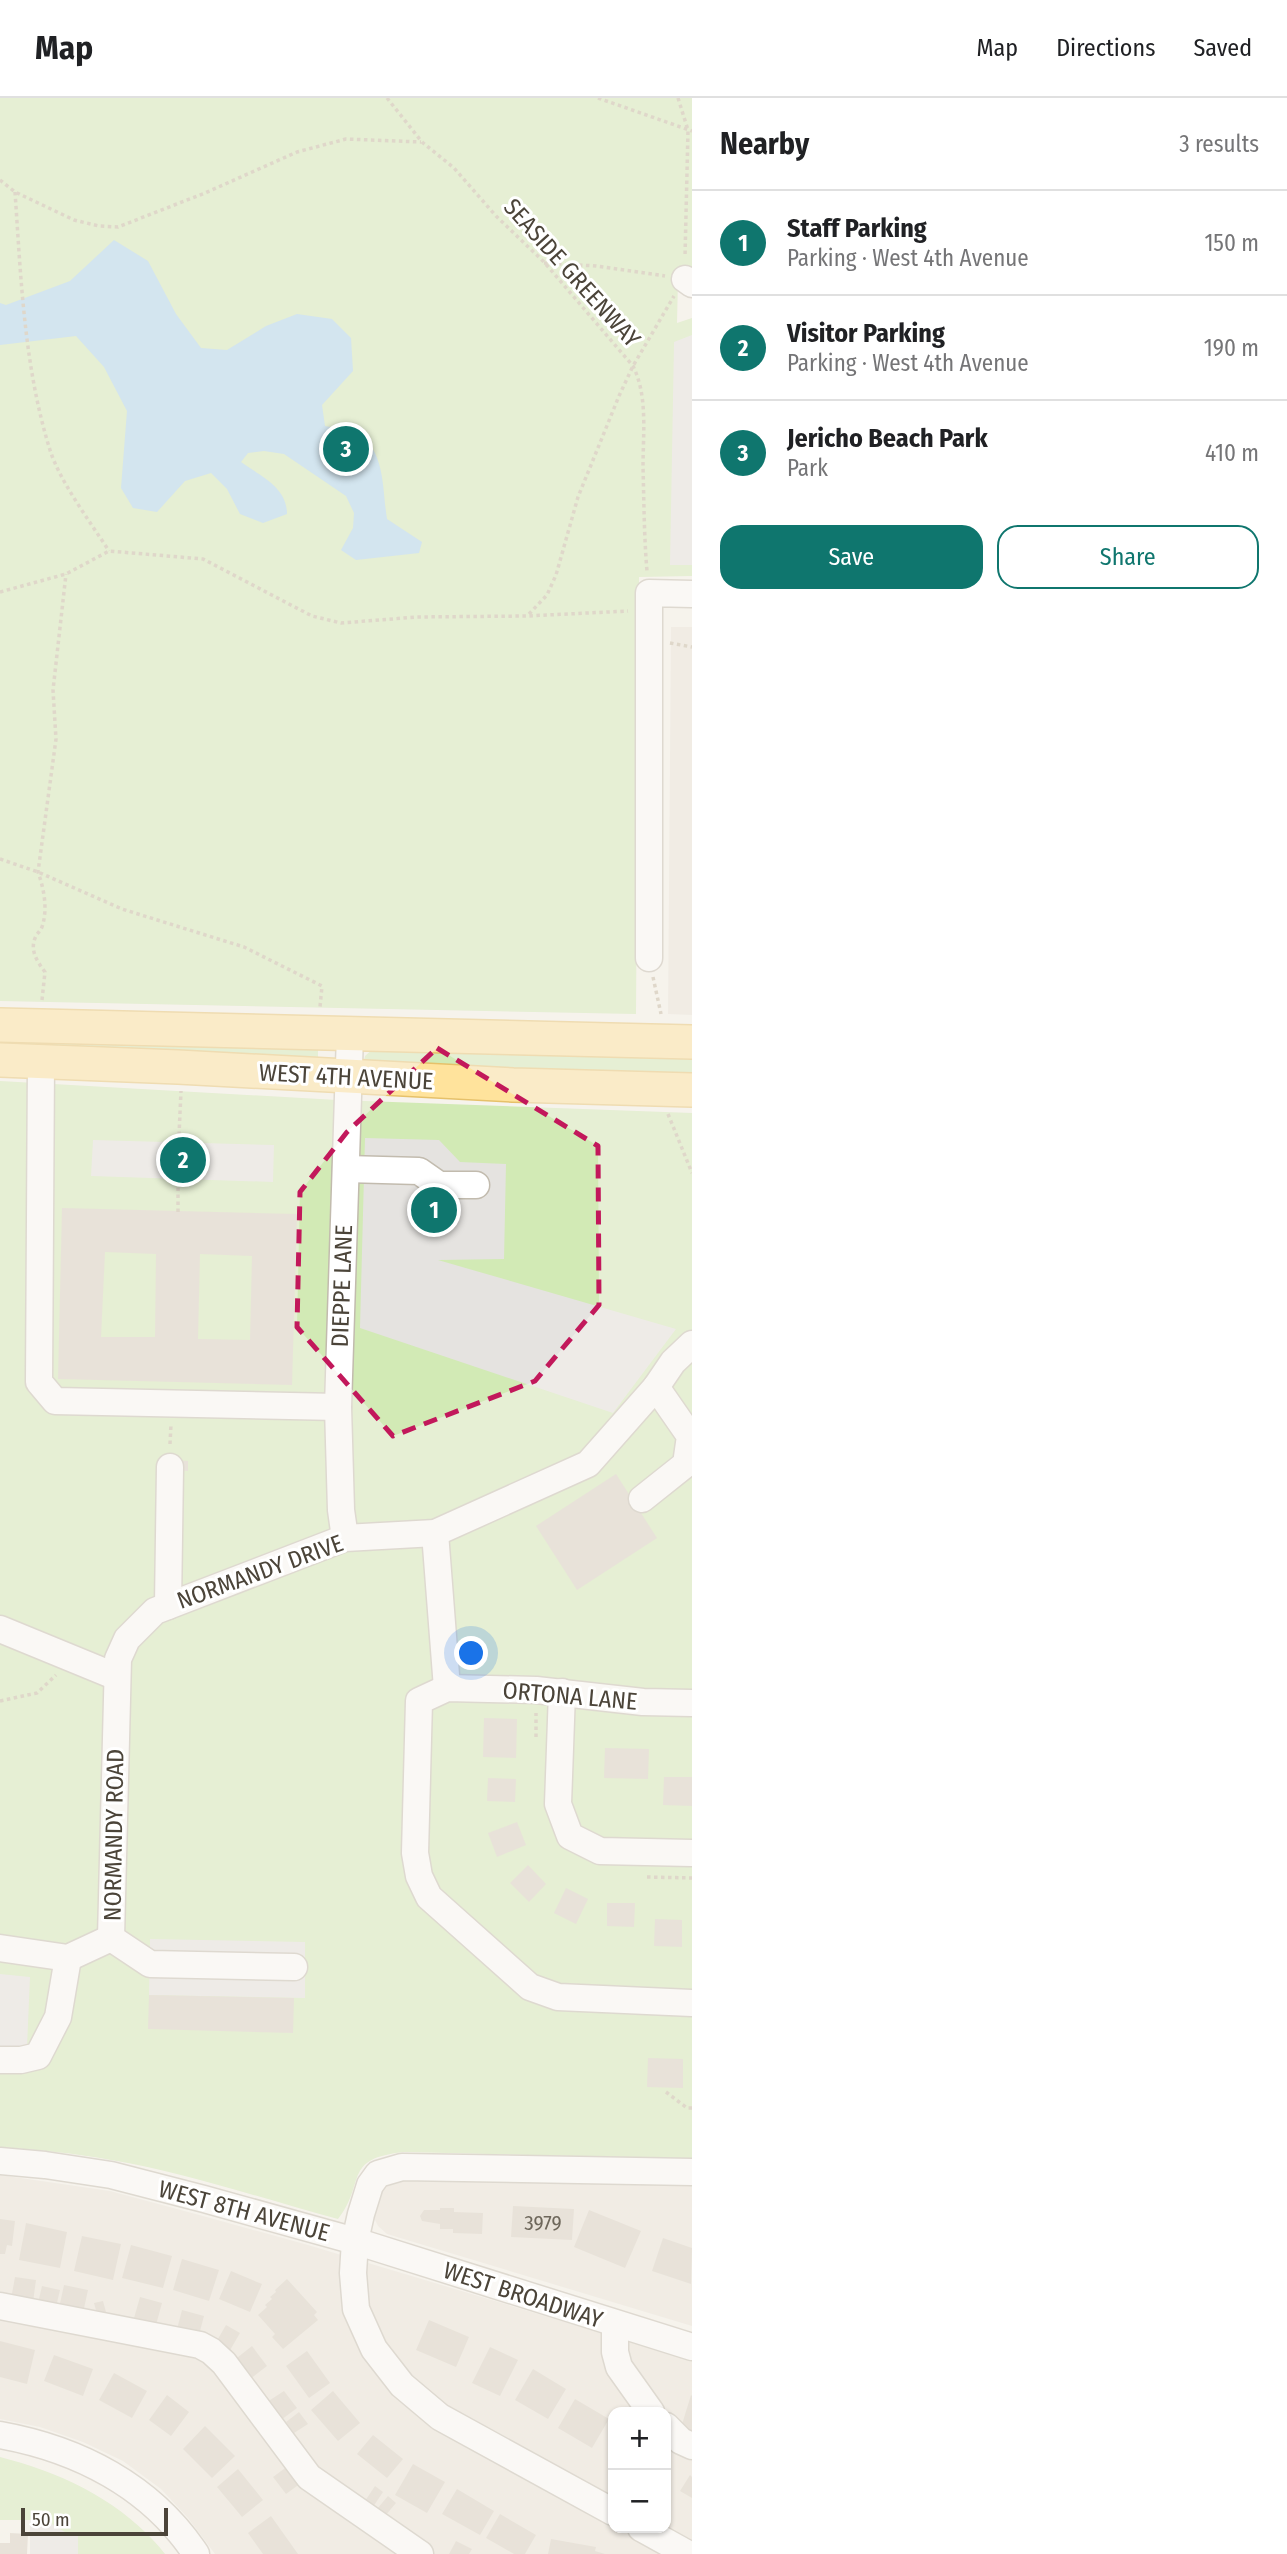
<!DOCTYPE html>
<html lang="en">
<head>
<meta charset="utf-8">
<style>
	body { margin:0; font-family:"Fira Sans Condensed",sans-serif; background:#f6f6f6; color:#202124 }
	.controls { position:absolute; right:21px; bottom:21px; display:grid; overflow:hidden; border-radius:14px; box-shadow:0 2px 5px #0004 }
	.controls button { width:63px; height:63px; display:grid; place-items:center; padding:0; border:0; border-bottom:2px solid #e0e0e0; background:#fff; color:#202124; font:35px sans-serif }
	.scale { position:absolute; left:21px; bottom:18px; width:147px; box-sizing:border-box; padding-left:7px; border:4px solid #4b4439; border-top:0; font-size:19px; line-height:24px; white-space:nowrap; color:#4b4439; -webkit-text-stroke:5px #fff; paint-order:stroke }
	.you { position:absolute; left:472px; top:1556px; width:24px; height:24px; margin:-18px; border:5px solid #fff; border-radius:50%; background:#1a73e8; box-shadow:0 0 0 10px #1a73e833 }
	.badge { display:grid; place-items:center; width:46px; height:46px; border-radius:50%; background:#0f766e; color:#fff; font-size:23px; font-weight:700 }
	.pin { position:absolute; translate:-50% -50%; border:4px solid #fff; box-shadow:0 2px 7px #0006 }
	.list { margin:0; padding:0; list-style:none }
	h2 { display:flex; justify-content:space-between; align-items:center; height:91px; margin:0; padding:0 28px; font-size:30px }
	h2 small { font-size:23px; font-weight:400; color:#757577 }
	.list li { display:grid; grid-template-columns:46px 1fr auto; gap:21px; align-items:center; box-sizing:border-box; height:105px; padding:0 28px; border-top:2px solid #e0e0e0 }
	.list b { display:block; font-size:26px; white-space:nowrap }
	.list p { margin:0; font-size:23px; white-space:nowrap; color:#757577 }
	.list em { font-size:23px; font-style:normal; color:#757577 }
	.actions { display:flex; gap:14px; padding:21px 28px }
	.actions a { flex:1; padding:16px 0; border:2px solid #0f766e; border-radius:21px; text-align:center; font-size:24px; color:#0f766e }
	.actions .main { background:#0f766e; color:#fff }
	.map { position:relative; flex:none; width:692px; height:2456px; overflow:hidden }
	header { display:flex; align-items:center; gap:42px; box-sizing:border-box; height:98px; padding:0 35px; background:#fff; border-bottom:2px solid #e0e0e0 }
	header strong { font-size:33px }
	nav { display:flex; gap:38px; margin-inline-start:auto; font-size:24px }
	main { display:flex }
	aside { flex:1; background:#fff }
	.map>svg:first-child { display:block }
</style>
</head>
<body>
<header>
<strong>Map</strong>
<nav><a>Map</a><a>Directions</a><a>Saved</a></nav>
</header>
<main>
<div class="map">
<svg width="692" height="2456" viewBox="0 0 692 2456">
	<rect width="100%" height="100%" fill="#f6f3ec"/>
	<g fill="#eae5da" fill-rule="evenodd">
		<polygon points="671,529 692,529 692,917 668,916"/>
		<path d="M0,2077L110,2093L203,2118L308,2147L692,2262V2456H215L188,2420L161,2391L123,2363L83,2344L40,2329L0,2321ZM613,2314H666V2430H613Z"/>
		<polygon points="401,2080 692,2086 692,2228 387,2136 378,2128 372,2116 377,2091"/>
	</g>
	<g fill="#d2eab5">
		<polygon points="0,0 692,0 692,176 678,180 677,225 692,220 692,478 639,479 636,916 0,903"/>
		<polygon points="0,935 318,946 318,962 0,952"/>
		<polygon points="374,950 692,953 692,977 565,974 364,963 365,958"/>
		<path d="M0,983L337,1002L692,1015V2061L405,2054C341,2060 367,2085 338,2121C263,2101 188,2075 111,2062C74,2055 37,2052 0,2049Z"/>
		<path d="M0,2359C63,2375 124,2404 165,2456H30V2422H0Z"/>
	</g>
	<g fill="#e5e3e0">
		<polygon points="692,237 692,467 670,467 674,244"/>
		<polygon points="365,1040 439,1042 460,1064 506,1066 504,1161 438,1162 676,1231 613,1315 360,1230"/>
		<polygon points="93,1042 274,1047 273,1084 91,1078"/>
		<polygon points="150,1841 305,1844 305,1900 149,1897"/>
		<polygon points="0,1876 30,1879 27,1950 0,1949"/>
		<polygon points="30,2422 45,2422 65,2434 78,2434 78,2456 30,2456"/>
	</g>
	<path fill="#a9d4f2" d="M114,142L148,163L176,216L201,250L227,252L266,228L297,216L332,221L351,240L353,273L322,307L325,328C333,330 343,331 352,334C386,346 382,391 387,421L422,444L419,455L356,462L341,452L353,430L354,415L346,398L284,356L264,353L248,355L241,364C260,378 287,389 287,416L263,425L240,416L227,391L211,375L185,383L157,414L133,410L121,390L127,313L104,269L76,238L0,247V205L6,207L70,183Z"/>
	<g fill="#d8cfc1" fill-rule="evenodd">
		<path d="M62,1110L297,1116L292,1287L58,1281ZM105,1154L156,1156L155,1239H101ZM200,1156L252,1158L250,1242L198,1241Z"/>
		<polygon points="175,1362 188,1363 188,1373 175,1372"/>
		<polygon points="616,1376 657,1440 577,1492 536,1428"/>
		<polygon points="484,1620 517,1621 516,1660 483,1659"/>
		<polygon points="605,1650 649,1651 648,1681 604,1680"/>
		<polygon points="664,1679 692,1679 692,1708 663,1707"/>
		<polygon points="488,1680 516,1681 515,1704 487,1703"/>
		<polygon points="517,1724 526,1747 497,1759 488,1735"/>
		<polygon points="528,1767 546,1786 529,1804 510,1785"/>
		<polygon points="566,1790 588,1801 576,1826 554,1815"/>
		<polygon points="607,1805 635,1805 634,1829 607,1828"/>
		<polygon points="655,1821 682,1822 682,1849 654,1848"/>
		<polygon points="149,1897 294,1900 293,1935 148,1931"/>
		<polygon points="648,1960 683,1961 683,1990 647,1989"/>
		<polygon points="513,2108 574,2111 572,2142 511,2139"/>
		<polygon points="440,2110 454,2110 454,2114 483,2115 482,2136 453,2135 453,2131 440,2131 440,2126 422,2123 420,2118 424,2112 440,2112"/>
		<polygon points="589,2112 641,2133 625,2170 574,2149"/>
		<polygon points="0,2121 15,2123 12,2148 7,2147 5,2156 0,2156"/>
		<polygon points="26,2125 67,2134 60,2170 19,2162"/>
		<polygon points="82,2138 121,2146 113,2182 74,2173"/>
		<polygon points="663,2140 692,2150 691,2186 652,2173"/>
		<polygon points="131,2147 172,2158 163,2190 122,2180"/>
		<polygon points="182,2161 219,2172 209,2203 173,2192"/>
		<polygon points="231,2173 262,2186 250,2214 219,2201"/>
		<polygon points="15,2179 36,2182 33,2204 11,2201"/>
		<polygon points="287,2181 317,2214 314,2217 318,2222 283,2251 272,2239 275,2236 258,2217 267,2209 265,2207 272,2201 270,2199 276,2194 275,2192"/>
		<polygon points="64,2187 88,2192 83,2215 59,2210"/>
		<polygon points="42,2188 60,2192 56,2209 38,2205"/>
		<polygon points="140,2199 162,2205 156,2227 134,2220"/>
		<polygon points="103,2203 106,2214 97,2216 94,2205"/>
		<polygon points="182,2212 204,2218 199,2237 177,2231"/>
		<polygon points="429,2222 469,2239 456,2269 416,2252"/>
		<polygon points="226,2227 240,2235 229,2254 215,2246"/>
		<polygon points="0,2243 35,2252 27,2286 0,2279"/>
		<polygon points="252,2248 267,2268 249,2282 233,2263"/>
		<polygon points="490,2249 518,2262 500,2298 472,2285"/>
		<polygon points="307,2253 330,2285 309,2300 286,2268"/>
		<polygon points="54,2257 93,2271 83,2298 44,2283"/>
		<polygon points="533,2271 566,2291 548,2321 515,2302"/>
		<polygon points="114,2275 147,2293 132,2320 99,2302"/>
		<polygon points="284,2293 297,2310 281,2322 267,2304"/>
		<polygon points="333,2293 360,2325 338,2343 311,2312"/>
		<polygon points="167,2297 189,2314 171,2338 149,2322"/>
		<polygon points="691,2297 692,2298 692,2340 679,2336"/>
		<polygon points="575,2301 609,2321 592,2350 558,2330"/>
		<polygon points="299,2314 308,2326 294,2335 286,2324"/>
		<polygon points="205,2328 235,2358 212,2380 183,2351"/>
		<polygon points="373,2337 403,2361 387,2380 357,2356"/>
		<polygon points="413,2366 445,2384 427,2415 395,2397"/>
		<polygon points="288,2368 301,2385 286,2396 273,2379"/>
		<polygon points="238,2371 263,2402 242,2419 217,2389"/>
		<polygon points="690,2377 692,2379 692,2400 680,2393"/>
		<polygon points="375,2388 383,2394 373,2409 365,2403"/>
		<polygon points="457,2391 494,2413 480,2437 442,2416"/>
		<polygon points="388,2398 396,2405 385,2418 377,2411"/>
		<polygon points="500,2416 536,2437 525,2456 514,2456 486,2440"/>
		<polygon points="271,2418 298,2456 263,2456 248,2435"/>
		<polygon points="10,2435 28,2436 27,2456 0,2456 0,2445 10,2445"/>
		<polygon points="551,2441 596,2449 595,2453 605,2456 548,2456"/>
		<polygon points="456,2443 472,2451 469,2456 449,2456"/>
	</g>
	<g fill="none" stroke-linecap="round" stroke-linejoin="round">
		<defs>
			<g id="minor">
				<polyline points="685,181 692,186"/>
				<polyline points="649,860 649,495 692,496"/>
				<polyline points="41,963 39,1284 55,1303 338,1309"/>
				<polyline points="346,1071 419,1073 439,1087 476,1087"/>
				<polyline points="642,1401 686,1366 690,1338 656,1289"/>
				<polyline points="435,1435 447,1590"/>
				<polyline points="345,1440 341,1412 338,1309 350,936"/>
				<polyline points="168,1508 170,1369"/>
				<polyline points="0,1531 117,1579"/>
				<polyline points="562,1594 558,1706 570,1738 600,1753 692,1755"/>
				<polyline points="692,1605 643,1604 536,1592 447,1590 419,1603 415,1755 419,1778 429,1799 530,1889 558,1899 692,1905"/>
				<polyline points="111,1840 118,1561 127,1541 155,1513 345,1440 435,1435 588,1366 656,1289 673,1264 692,1246"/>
				<polyline points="111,1840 150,1866 294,1869"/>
				<polyline points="0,1850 68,1860 111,1840"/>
				<polyline points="0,1962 21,1962 38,1958 58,1919 68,1860"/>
				<polyline points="0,2063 45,2067 111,2077 204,2101 355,2143 692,2249"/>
				<polyline points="0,2208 200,2247 211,2253 224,2265 309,2379 420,2456"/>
				<polyline points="615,2226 615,2254 619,2269 651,2314"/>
				<polyline points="666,2328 681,2343 692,2348"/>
				<path d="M0,2337C78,2351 151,2388 196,2456"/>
				<polyline points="613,2414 440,2319 402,2287 374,2251 356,2211 353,2175 355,2143 361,2116 370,2087 378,2076 402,2069 692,2074"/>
				<polyline points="641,2430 688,2456"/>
			</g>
			<g id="major">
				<polyline points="0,927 692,944"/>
				<polyline points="0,962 178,969 513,987 692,992"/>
			</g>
		</defs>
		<use href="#minor" stroke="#c2bbae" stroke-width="29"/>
		<use href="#major" stroke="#e6c16a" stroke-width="36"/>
		<g stroke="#c4b79f" stroke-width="3.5" stroke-dasharray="3.5 3.5" stroke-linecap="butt">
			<path d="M387,0L422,44L454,70L496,118L544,164L633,268C648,298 643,336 643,369C644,404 644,438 647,473"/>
			<polyline points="598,0 692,33"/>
			<polyline points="678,0 688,32 685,159"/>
			<polyline points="0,82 15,94 74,122 99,128 118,129 205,95 297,54 346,41 421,44"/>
			<path d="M15,94C21,180 24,269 50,352C60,384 91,425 109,453"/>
			<polyline points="544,165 596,168 665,178"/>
			<polyline points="0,494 66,476 109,453 203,461 312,518 341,525 417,519 527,518 628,513"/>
			<polyline points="529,516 547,497 556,477 578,399 619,298 633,268 674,198"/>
			<polyline points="670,545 692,549"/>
			<polyline points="0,761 38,774 122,811 244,849 322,888 320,909"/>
			<polyline points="653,879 661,916"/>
			<path d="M42,902L45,874C37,863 29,852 36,838C38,834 40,834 42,829C48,811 44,791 38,774L56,641L53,592L66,476"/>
			<polyline points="668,1016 692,1075"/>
			<polyline points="179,1037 181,993"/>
			<polyline points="178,1114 178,1081"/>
			<polyline points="170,1346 171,1326"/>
			<polyline points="0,1603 37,1595 56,1577"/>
			<polyline points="536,1639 536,1615"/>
			<polyline points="647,1779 692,1780"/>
			<polyline points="666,1994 687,2010 692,2010"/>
		</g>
		<use href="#minor" stroke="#fff" stroke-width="26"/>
		<use href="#major" stroke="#ffe39c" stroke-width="33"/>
	</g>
	<path d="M0 0H692V2456H0ZM437,950L598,1048L599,1207L535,1283L393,1338L297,1229L300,1094L347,1034Z" fill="#f6f3ec" fill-opacity=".55" fill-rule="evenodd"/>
	<path fill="none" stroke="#c2185b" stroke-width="5" stroke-dasharray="14 9" stroke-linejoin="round" d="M437,950L598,1048L599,1207L535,1283L393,1338L297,1229L300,1094L347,1034Z"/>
	<g text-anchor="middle" stroke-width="6" stroke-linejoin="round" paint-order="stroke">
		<g font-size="21" fill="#6e675b">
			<text x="543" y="2132">3979</text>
		</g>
		<g font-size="24" fill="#4b4439" stroke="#fff">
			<text transform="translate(572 175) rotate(48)" y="8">SEASIDE GREENWAY</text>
			<text transform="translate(346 979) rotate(3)" y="8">WEST 4TH AVENUE</text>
			<text transform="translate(342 1188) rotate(-88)" y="8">DIEPPE LANE</text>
			<text transform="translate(260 1474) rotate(-20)" y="8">NORMANDY DRIVE</text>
			<text transform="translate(570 1598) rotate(5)" y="8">ORTONA LANE</text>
			<text transform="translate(114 1737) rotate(-89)" y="8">NORMANDY ROAD</text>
			<text transform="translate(244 2113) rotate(15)" y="8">WEST 8TH AVENUE</text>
			<text transform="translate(523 2197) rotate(18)" y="8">WEST BROADWAY</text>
		</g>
	</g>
</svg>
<div class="controls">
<button>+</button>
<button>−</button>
</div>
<div class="scale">50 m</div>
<div class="you"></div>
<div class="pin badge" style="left:434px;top:1112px">1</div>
<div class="pin badge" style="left:183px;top:1062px">2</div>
<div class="pin badge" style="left:346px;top:351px">3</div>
</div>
<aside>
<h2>Nearby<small>3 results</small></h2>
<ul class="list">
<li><span class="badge">1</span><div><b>Staff Parking</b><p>Parking · West 4th Avenue</p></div><em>150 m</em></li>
<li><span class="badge">2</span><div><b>Visitor Parking</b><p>Parking · West 4th Avenue</p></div><em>190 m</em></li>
<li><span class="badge">3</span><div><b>Jericho Beach Park</b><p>Park</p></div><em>410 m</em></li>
</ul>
<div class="actions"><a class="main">Save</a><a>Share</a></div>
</aside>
</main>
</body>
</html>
